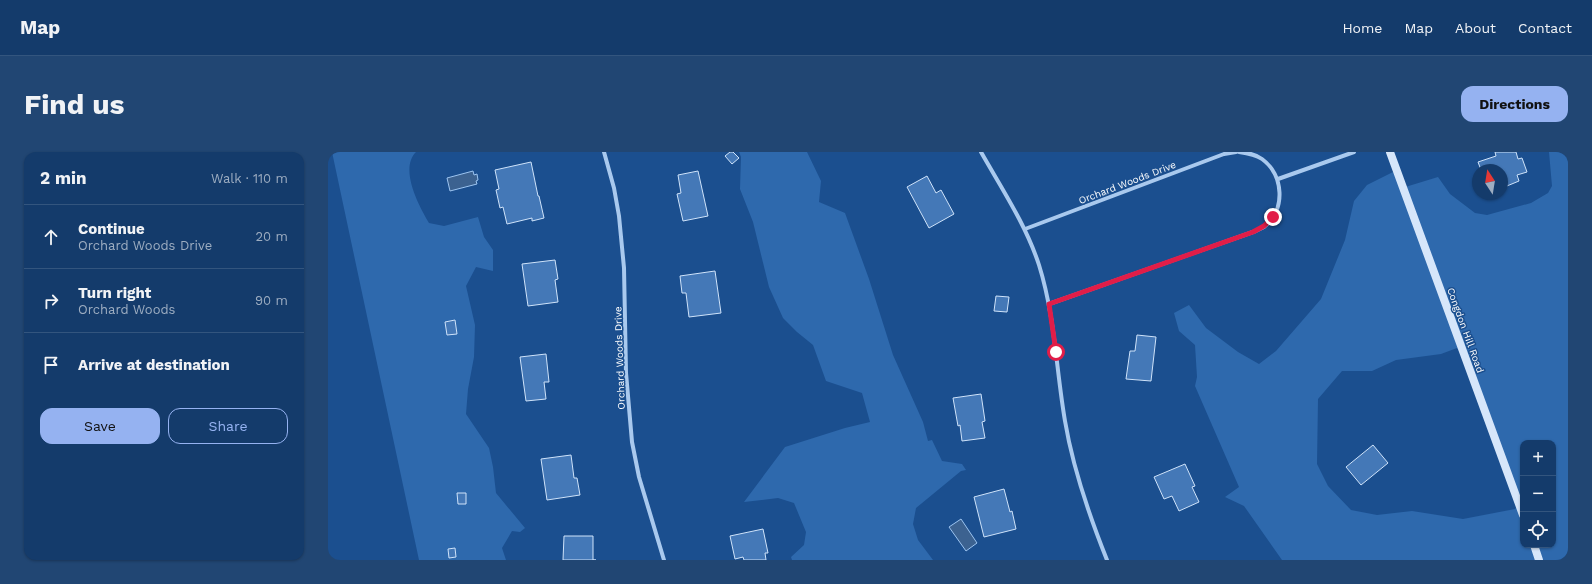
<!DOCTYPE html>
<html lang="en">
<head>
<meta charset="utf-8">
<style>
	body { margin:0; font-family:"Work Sans",sans-serif; background:#214673; color:#f1f3f6 }
	.controls { position:absolute; right:12px; bottom:12px; display:grid; overflow:hidden; border-radius:8px; box-shadow:0 1px 3px #0004 }
	.controls button { width:36px; height:36px; display:grid; place-items:center; padding:0; border:0; border-bottom:1px solid #33557e; background:#143b6b; color:#f1f3f6; font:20px sans-serif }
	.compass { position:absolute; left:1144px; top:12px; width:36px; height:36px; border-radius:50%; background:#143b6b; box-shadow:0 1px 3px #0004; rotate:348deg }
	.stop { position:absolute; width:12px; height:12px; margin:-9px; border:3px solid #e11d48; border-radius:50%; background:#fff }
	.stop.end { background:#e11d48; border-color:#fff; box-shadow:0 1px 4px #0008 }
	.list { margin:0; padding:0; list-style:none }
	h2 { display:flex; justify-content:space-between; align-items:center; height:52px; margin:0; padding:0 16px; font-size:17px }
	h2 small { font-size:13px; font-weight:400; color:#9dadc1 }
	.list li { display:grid; grid-template-columns:26px 1fr auto; gap:12px; align-items:center; box-sizing:border-box; height:64px; padding:0 16px; border-top:1px solid #33557e }
	.list b { display:block; font-size:15px; white-space:nowrap }
	.list p { margin:0; font-size:13px; white-space:nowrap; color:#9dadc1 }
	.list em { font-size:13px; font-style:normal; color:#9dadc1 }
	.actions { display:flex; gap:8px; padding:12px 16px }
	.actions a { flex:1; padding:9px 0; border:1px solid #95b2f1; border-radius:12px; text-align:center; font-size:14px; color:#95b2f1 }
	.actions .main { background:#95b2f1; color:#111 }
	.icon { flex:none; width:22px; height:22px; fill:none; stroke:currentColor; stroke-width:2; stroke-linecap:round; stroke-linejoin:round }
	.map { position:relative; flex:none; width:1240px; height:408px; overflow:hidden; border-radius:12px }
	header { display:flex; align-items:center; gap:24px; box-sizing:border-box; height:56px; padding:0 20px; background:#143b6b; border-bottom:1px solid #33557e }
	header strong { font-size:19px }
	nav { display:flex; gap:22px; margin-inline-start:auto; font-size:14px }
	.intro { display:flex; align-items:center; justify-content:space-between; box-sizing:border-box; height:96px; padding:0 24px }
	h1 { margin:0; font-size:28px }
	.button { padding:10px 18px; border-radius:12px; background:#95b2f1; color:#111; font-size:14px; font-weight:700 }
	main { display:flex; gap:24px; padding:0 24px }
	aside { flex:1; background:#143b6b; border-radius:12px; box-shadow:0 1px 3px #0004 }
	.map>svg:first-child { display:block }
</style>
</head>
<body>
<header>
<strong>Map</strong>
<nav><a>Home</a><a>Map</a><a>About</a><a>Contact</a></nav>
</header>
<div class="intro"><h1>Find us</h1><a class="button">Directions</a></div>
<main>
<aside>
<h2>2 min<small>Walk · 110 m</small></h2>
<ul class="list">
<li><svg class="icon" aria-label="ahead" viewBox="0 0 24 24"><path d="M12 20V5M6 11l6-6 6 6"/></svg><div><b>Continue</b><p>Orchard Woods Drive</p></div><em>20 m</em></li>
<li><svg class="icon" aria-label="right" viewBox="0 0 24 24"><path d="M7 20v-9h11M14 6l5 5-5 5"/></svg><div><b>Turn right</b><p>Orchard Woods</p></div><em>90 m</em></li>
<li><svg class="icon" aria-label="arrive" viewBox="0 0 24 24"><path d="M6 21V4h12l-3 4 3 4H6"/></svg><div><b>Arrive at destination</b></div></li>
</ul>
<div class="actions"><a class="main">Save</a><a>Share</a></div>
</aside>
<div class="map">
<svg width="1240" height="408" viewBox="0 0 1240 408">
	<rect width="100%" height="100%" fill="#1b4f8f"/>
	<g fill="#2e69ad" fill-rule="evenodd">
		<path d="M4,0H88C71,17 91,54 101,71L116,74L150,65L156,85L165,98V119L148,115L138,134L147,173L146,205L140,237L138,262L161,296L165,315L168,341L197,376L192,380L184,379L174,396L178,408H91Z"/>
		<polygon points="411,0 479,0 493,29 491,50 517,61 541,127 565,203 595,270 600,289 604,288 614,309 634,312 638,318 633,319 588,356 585,372 590,388 605,408 464,408 463,405 476,393 478,380 466,351 450,346 416,350 457,295 517,276 542,270 534,241 498,229 485,193 469,180 455,166 441,135 425,70 412,37 413,5"/>
		<path d="M1221,0H1240V408H954L916,354L897,345L911,335L867,234L869,225L867,193L851,179L846,161L861,153L878,176L910,200L931,212L948,199L993,147L1017,88L1026,49L1039,33L1065,20L1074,36L1110,25L1122,42L1147,61L1159,63L1203,51L1220,41L1224,34ZM1129,196L1133,202L1189,355L1187,357L1135,367L1084,359L1049,363L1023,358L1000,334L989,312L990,247L1014,219H1044L1068,208L1113,202ZM1195,291H1225V393H1195Z"/>
	</g>
	<g fill="#3c6290" stroke="#9cc4f0">
		<polygon points="145,19 146,23 149,22 150,28 148,29 149,32 122,39 119,26"/>
		<polygon points="633,367 649,391 638,399 621,375"/>
	</g>
	<g fill="#4478b7" stroke="#cfe3fa">
		<polygon points="402,0 405,0 411,6 404,12 397,4"/>
		<polygon points="1167,0 1188,0 1190,7 1194,6 1199,20 1189,23 1191,29 1174,36 1174,18 1153,18 1150,10 1168,4"/>
		<polygon points="203,10 210,44 211,44 216,66 204,69 204,66 179,72 175,55 172,56 168,38 171,37 167,18"/>
		<polygon points="370,19 380,64 355,69 349,42 353,41 350,23"/>
		<polygon points="599,24 608,41 613,38 626,62 601,76 579,35"/>
		<polygon points="227,108 230,127 227,128 230,150 200,154 194,112"/>
		<polygon points="387,119 393,161 361,165 358,141 354,141 352,124"/>
		<polygon points="668,144 681,145 679,160 666,159"/>
		<polygon points="127,168 129,182 119,183 117,170"/>
		<polygon points="809,183 828,185 823,229 798,227 802,199 807,199"/>
		<polygon points="218,202 221,230 216,230 218,247 198,249 192,205"/>
		<polygon points="653,242 657,269 654,270 657,286 634,289 632,273 630,274 625,246"/>
		<polygon points="1045,293 1060,311 1033,333 1018,315"/>
		<polygon points="243,303 246,326 249,326 252,343 219,348 213,307"/>
		<polygon points="857,312 867,334 864,335 871,350 851,359 844,344 836,347 826,325"/>
		<polygon points="676,337 682,360 684,359 688,377 656,385 646,345"/>
		<polygon points="129,341 138,341 138,352 130,352"/>
		<polygon points="435,377 440,401 437,401 438,408 416,408 415,405 407,407 402,384"/>
		<polygon points="236,384 265,384 265,408 268,408 235,408"/>
		<polygon points="127,396 128,405 121,406 120,397"/>
	</g>
	<g fill="none" stroke-linecap="round" stroke-linejoin="round">
		<g stroke="#a9c9ee" stroke-width="4">
			<polyline points="276,0 286,36 291,64 296,116 298,221 304,290 311,325 336,408"/>
			<path d="M653,0C674,37 698,73 711,113C727,164 728,217 737,269C745,317 761,363 779,408"/>
			<polyline points="950,27 1026,0"/>
			<polyline points="697,77 896,2 908,0"/>
			<path d="M721,152L925,80C928,79 932,77 936,75C958,58 956,23 934,7C927,2 919,1 911,0"/>
		</g>
		<g stroke="#d6e6fa" stroke-width="8">
			<polyline points="1062,0 1195,363"/>
			<polyline points="1206,393 1211,408"/>
		</g>
	</g>
	<g fill="none" stroke-linecap="round" stroke-linejoin="round">
		<polyline stroke="#e11d48" stroke-width="5" points="728,200 721,152 925,80 936,74 945,65"/>
	</g>
	<g text-anchor="middle" stroke-width="3" stroke-linejoin="round" paint-order="stroke">
		<g font-size="10" fill="#fff" stroke="#1b4f8f">
			<text transform="translate(799 30) rotate(-21)" y="4">Orchard Woods Drive</text>
			<text transform="translate(1138 178) rotate(70)" y="4">Congdon Hill Road</text>
			<text transform="translate(291 206) rotate(-92)" y="4">Orchard Woods Drive</text>
		</g>
	</g>
</svg>
<div class="controls">
<button>+</button>
<button>−</button>
<button><svg class="icon" aria-label="locate" viewBox="0 0 24 24"><circle cx="12" cy="12" r="6"/><path d="M12 2v4M12 18v4M2 12h4M18 12h4"/></svg></button>
</div>
<svg class="compass" viewBox="-18 -18 36 36"><path d="M0-13l5 13h-10z" fill="#e53935"/><path d="M0 13l5-13h-10z" fill="#9dadc1"/></svg>
<div class="stop" style="left:728px;top:200px"></div>
<div class="stop end" style="left:945px;top:65px"></div>
</div>
</main>
</body>
</html>
